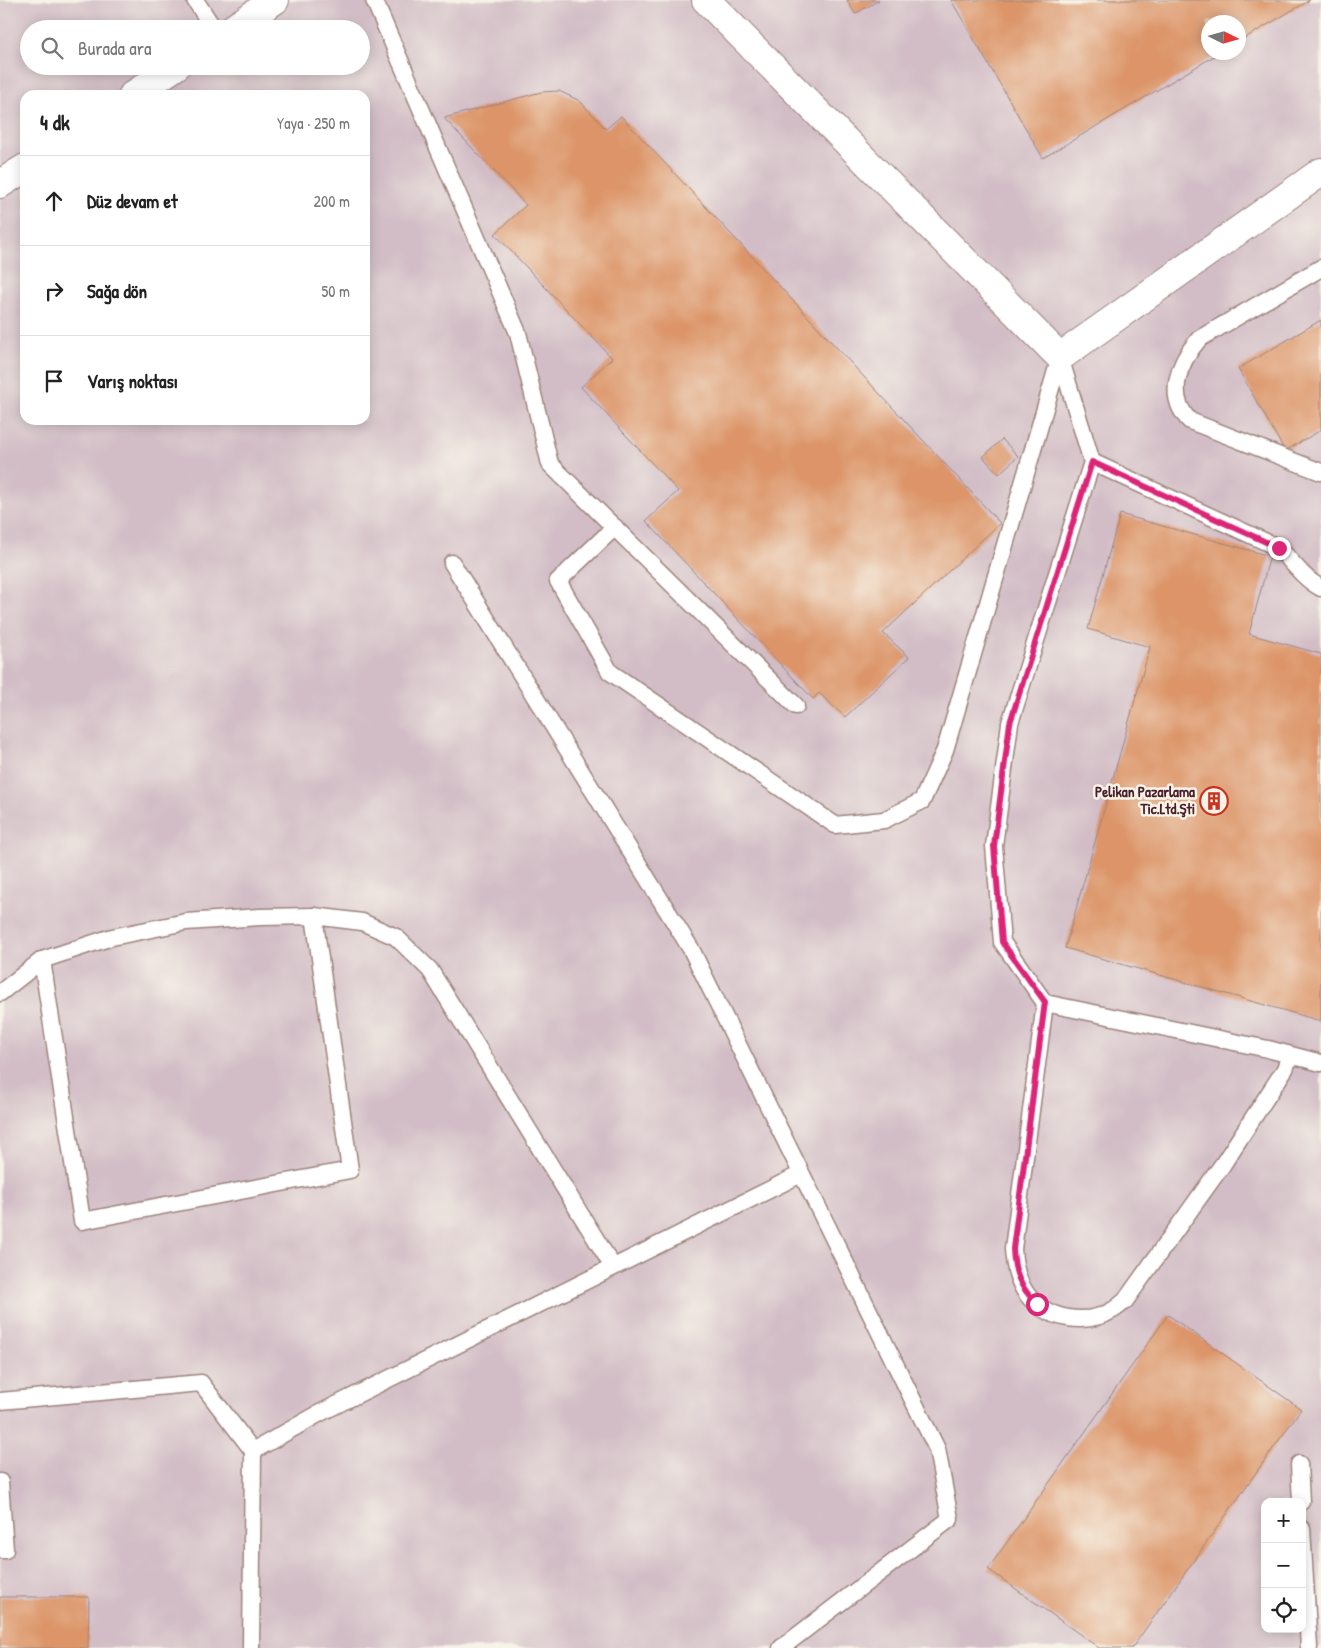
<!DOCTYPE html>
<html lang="tr">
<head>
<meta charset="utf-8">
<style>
	body { margin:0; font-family:"Patrick Hand",sans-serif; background:#f6f6f6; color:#222 }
	.controls { position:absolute; right:15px; bottom:15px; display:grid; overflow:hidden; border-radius:10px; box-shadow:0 2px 12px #0003 }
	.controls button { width:45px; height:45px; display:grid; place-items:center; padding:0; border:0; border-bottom:1px solid #e0e0e0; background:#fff; color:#222; font:25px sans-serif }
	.compass { position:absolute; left:1201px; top:15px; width:45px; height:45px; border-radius:50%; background:#fff; box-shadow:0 2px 12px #0003; rotate:95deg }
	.stop { position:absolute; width:15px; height:15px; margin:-11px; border:4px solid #db2777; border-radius:50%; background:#fff }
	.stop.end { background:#db2777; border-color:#fff; box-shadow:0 1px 5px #0008 }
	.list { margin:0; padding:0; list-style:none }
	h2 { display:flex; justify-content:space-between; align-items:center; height:65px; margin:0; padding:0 20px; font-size:21px }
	h2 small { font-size:16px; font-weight:400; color:#767676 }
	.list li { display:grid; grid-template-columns:32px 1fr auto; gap:15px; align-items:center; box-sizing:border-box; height:90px; padding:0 20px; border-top:1px solid #e0e0e0 }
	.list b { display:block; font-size:19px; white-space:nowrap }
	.list em { font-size:16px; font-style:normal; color:#767676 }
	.icon { flex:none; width:28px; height:28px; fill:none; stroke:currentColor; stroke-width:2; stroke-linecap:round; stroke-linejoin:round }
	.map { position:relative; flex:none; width:1321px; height:1648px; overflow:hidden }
	.search { position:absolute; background:#fff; box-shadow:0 2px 12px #0003; left:20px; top:20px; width:350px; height:55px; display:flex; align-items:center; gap:12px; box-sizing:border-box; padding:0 18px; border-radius:28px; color:#767676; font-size:19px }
	.panel { position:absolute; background:#fff; box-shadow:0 2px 12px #0003; left:20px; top:90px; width:350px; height:335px; border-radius:15px }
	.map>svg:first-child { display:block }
</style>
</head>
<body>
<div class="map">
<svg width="1321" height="1648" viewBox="0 0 1321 1648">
	<rect width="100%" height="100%" fill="#f7f3e8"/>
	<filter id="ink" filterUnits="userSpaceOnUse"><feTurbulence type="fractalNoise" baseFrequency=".02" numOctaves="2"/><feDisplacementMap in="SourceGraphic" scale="10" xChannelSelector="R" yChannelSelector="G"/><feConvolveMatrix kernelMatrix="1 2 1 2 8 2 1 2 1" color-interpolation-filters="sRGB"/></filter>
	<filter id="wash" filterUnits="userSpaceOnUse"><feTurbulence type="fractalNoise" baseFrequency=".0096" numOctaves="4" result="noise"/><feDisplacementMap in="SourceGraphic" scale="20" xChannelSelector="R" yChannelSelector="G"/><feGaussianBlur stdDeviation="1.12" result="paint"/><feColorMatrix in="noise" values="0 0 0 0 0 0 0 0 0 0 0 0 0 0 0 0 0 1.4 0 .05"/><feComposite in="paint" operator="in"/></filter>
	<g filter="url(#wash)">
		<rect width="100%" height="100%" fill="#efe7ce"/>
		<path fill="#d2bdc6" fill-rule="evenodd" d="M0,0H1321V1648H0ZM1208,22H1238V52H1208ZM29,29H361V66H29ZM25,95H365V420H25ZM1265,1502H1302V1629H1265Z"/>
		<g id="blocks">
			<g fill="#dc9468">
				<polygon points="847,0 879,0 855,14"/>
				<polygon points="951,0 1310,0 1238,42 1238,22 1208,22 1208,52 1221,52 1043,158"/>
				<polygon points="559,91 580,101 606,129 621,116 1000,523 883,633 909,657 845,717 819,693 813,699 646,521 678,491 581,387 612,358 495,234 526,205 444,118 541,92"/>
				<polygon points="1321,320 1321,430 1285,451 1238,369"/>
				<polygon points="1002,439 1018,456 999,474 983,457"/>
				<polygon points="1120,514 1270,556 1249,634 1321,654 1321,1021 1065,948 1150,647 1088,629"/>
				<polygon points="1168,1315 1301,1409 1132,1648 1099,1648 988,1569"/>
				<polygon points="0,1597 89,1597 88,1648 0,1648"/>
			</g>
		</g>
	</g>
	<g filter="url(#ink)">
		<use href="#blocks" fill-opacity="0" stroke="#9c837c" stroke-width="1"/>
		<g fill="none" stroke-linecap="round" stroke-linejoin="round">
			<defs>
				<g id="service">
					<polyline points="195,0 214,29"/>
					<polyline points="374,0 518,333 550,464 796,706"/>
					<path d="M1321,268L1199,339C1179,362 1165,396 1190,421L1321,472"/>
					<polyline points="1060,357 1092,462 1010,723 994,846 1002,942 1045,1003 1268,1049 1321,1063"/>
					<path d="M1092,462L1279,548C1292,562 1304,579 1321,588"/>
					<polyline points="615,527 558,581 610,672 835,825 884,820 922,801 945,750 1060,357"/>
					<polyline points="452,563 691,949 937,1449 950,1519 781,1648"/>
					<polyline points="42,960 82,1221 350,1170 314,916"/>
					<polyline points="0,993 42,960 112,937 186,922 260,917 314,916 362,922 396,937 430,970 613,1267"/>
					<path d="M1045,1003L1013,1249C1014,1265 1017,1280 1026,1293C1045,1319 1085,1327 1113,1310C1117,1308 1121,1304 1125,1301L1223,1164L1285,1069L1290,1055"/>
					<polyline points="0,1401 201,1383 253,1451"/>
					<polyline points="1299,1464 1301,1502"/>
					<polyline points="0,1482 5,1550 0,1550"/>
					<polyline points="1302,1529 1309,1648"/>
					<polyline points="251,1648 253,1451 320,1413 801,1174"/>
				</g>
				<g id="tertiary">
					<polyline points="706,0 1060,357 1321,172"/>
					<polyline points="232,29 275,0"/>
					<polyline points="133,95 176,66"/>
					<polyline points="0,184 25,168"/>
				</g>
			</defs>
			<use href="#service" stroke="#9c837c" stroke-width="19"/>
			<use href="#tertiary" stroke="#9c837c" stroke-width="30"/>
			<use href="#service" stroke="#fff" stroke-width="16"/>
			<use href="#tertiary" stroke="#fff" stroke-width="28"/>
		</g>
	</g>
	<g fill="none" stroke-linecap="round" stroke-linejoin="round" filter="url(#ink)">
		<path stroke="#db2777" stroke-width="6" d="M1037,1304C1020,1287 1014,1273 1013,1249L1045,1002L1002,942L994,846L1010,723L1092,462L1279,548"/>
	</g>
	<defs>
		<symbol id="building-ring" viewBox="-11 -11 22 22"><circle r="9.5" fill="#f7f3e8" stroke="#c8321e" stroke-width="1.5"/><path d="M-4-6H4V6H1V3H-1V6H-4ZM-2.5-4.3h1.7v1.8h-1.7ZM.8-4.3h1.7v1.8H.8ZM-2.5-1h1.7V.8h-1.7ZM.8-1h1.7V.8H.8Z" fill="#c8321e"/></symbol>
	</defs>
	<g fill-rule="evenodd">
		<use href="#building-ring" x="1198" y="785" width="32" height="32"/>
	</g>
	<g text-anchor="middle" stroke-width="5" stroke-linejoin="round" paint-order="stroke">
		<g font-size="15" font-weight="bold" fill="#4a1f2b" stroke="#f7f3e8" text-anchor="end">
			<text x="1195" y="797">Pelikan Pazarlama<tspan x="1195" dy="17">Tic.Ltd.Şti</tspan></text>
		</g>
	</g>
</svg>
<div class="controls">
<button>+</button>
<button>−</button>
<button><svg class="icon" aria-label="locate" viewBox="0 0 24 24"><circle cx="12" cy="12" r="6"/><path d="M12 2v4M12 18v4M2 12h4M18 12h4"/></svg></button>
</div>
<svg class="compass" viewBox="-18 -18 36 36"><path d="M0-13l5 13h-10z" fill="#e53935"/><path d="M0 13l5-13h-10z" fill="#767676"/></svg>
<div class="stop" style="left:1037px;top:1304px"></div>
<div class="stop end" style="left:1279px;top:548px"></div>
<div class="search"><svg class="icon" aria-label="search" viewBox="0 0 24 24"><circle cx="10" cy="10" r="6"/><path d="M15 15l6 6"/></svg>Burada ara</div>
<section class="panel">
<h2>4 dk<small>Yaya · 250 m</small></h2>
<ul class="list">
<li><svg class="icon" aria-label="ahead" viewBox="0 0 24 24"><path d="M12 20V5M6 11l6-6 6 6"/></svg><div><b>Düz devam et</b></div><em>200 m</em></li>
<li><svg class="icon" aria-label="right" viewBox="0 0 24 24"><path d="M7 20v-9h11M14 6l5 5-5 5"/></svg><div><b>Sağa dön</b></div><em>50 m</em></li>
<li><svg class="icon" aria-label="arrive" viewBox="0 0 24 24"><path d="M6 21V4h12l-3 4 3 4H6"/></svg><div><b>Varış noktası</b></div></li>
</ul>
</section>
</div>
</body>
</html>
